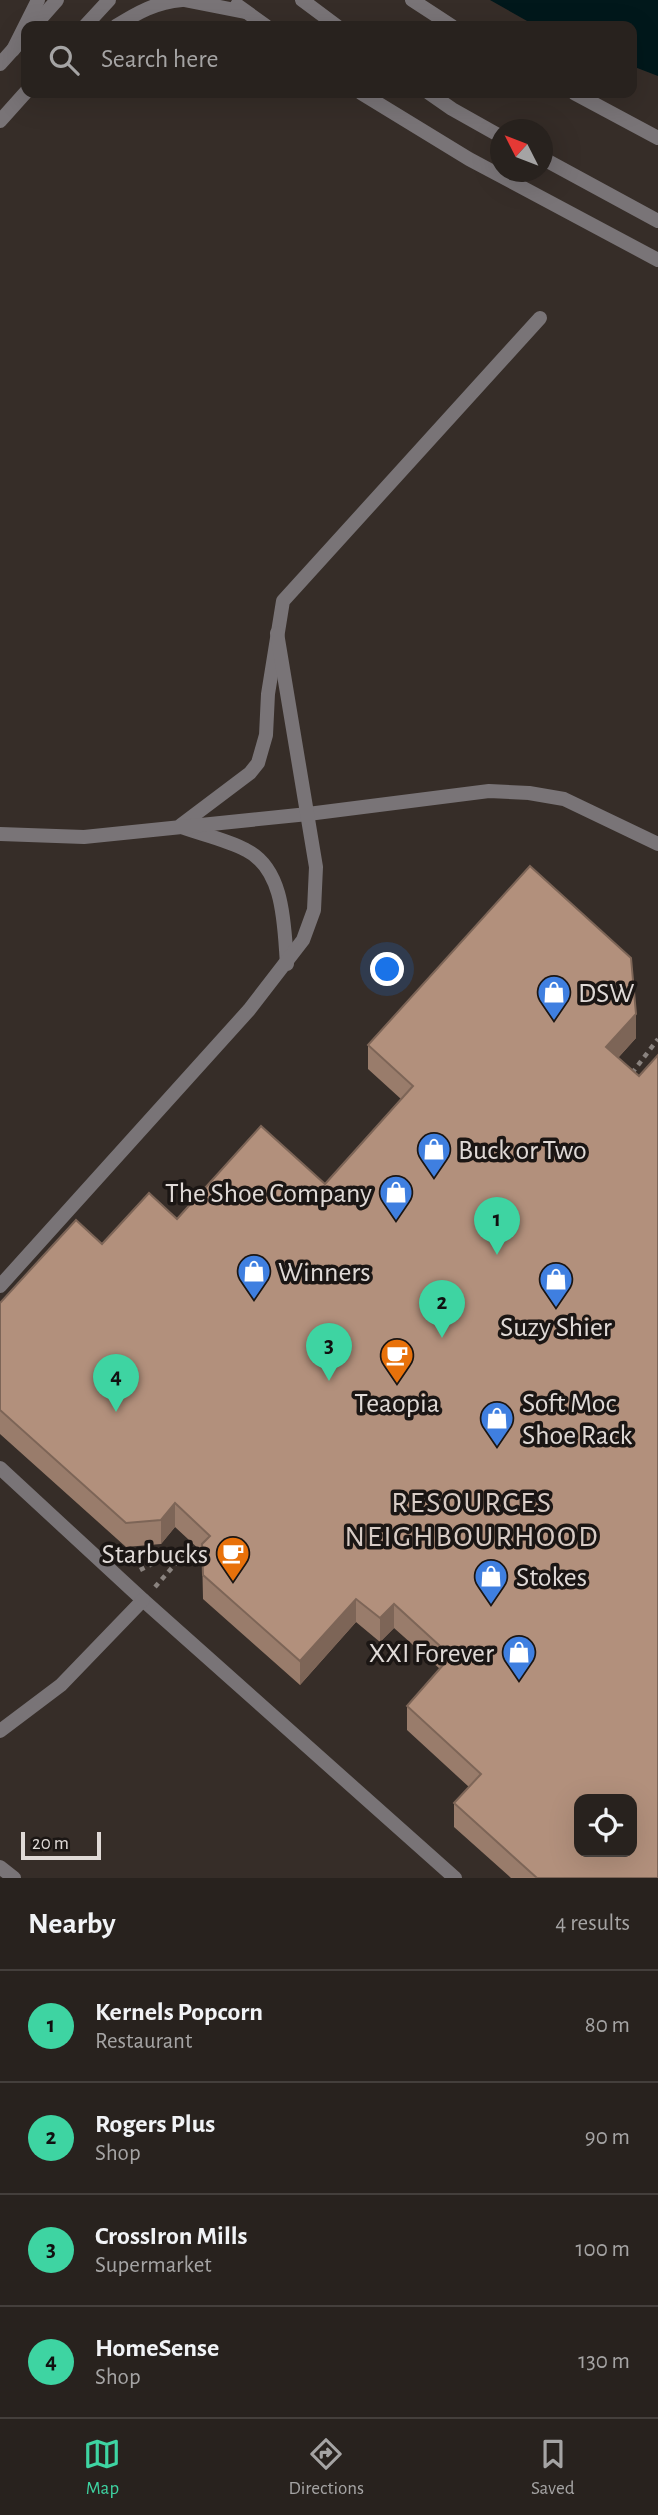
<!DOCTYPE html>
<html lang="en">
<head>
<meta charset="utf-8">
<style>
	body { margin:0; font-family:"Alegreya Sans",sans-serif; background:#302a27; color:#f1f3f6 }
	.controls { position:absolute; right:21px; bottom:21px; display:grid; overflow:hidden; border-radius:14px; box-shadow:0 7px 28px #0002 }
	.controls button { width:63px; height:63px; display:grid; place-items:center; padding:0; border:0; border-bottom:2px solid #443f3c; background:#28221e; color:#f1f3f6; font:35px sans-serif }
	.compass { position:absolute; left:490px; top:119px; width:63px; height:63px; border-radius:50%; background:#28221e; box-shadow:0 7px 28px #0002; rotate:312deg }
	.scale { position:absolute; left:21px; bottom:18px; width:80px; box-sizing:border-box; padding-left:7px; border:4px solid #e0dad7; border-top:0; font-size:19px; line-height:24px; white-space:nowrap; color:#e0dad7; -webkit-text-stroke:5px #1b1614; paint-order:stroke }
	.you { position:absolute; left:388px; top:970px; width:24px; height:24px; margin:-18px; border:5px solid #fff; border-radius:50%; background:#1a73e8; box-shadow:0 0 0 10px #1a73e833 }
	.badge { display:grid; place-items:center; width:46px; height:46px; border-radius:50%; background:#3ed4a2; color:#111; font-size:23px; font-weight:700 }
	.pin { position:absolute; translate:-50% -58px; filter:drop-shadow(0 2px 4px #0008) }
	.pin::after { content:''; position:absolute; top:37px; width:24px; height:21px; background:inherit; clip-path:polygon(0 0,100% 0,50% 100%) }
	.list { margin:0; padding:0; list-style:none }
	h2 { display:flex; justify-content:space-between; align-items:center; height:91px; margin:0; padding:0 28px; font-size:30px }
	h2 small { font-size:23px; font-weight:400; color:#a5a4a4 }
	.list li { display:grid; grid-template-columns:46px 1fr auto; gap:21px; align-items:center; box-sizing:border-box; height:112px; padding:0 28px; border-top:2px solid #443f3c }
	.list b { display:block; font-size:26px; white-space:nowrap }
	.list p { margin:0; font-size:23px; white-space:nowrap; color:#a5a4a4 }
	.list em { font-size:23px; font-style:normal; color:#a5a4a4 }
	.icon { flex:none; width:38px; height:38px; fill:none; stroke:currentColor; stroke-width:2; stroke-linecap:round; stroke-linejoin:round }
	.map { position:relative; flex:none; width:658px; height:1878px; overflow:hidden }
	.search { position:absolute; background:#28221e; box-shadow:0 7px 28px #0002; left:21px; right:21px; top:21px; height:77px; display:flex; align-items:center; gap:18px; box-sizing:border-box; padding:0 24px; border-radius:14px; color:#a5a4a4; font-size:26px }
	.sheet { height:539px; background:#28221e }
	nav { display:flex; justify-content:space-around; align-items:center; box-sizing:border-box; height:98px; border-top:2px solid #443f3c; background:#28221e; font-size:19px; color:#a5a4a4 }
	nav a { display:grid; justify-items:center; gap:4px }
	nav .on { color:#3ed4a2 }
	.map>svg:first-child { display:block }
</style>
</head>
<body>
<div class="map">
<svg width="658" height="1878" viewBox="0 0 658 1878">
	<rect width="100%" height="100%" fill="#362d28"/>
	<polygon fill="#01181b" points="490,0 658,0 658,76 632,66 632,26 536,26"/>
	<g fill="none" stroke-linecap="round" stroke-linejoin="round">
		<g stroke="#8a837f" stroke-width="4.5" stroke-dasharray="5 5" stroke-linecap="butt">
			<polyline points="632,1073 658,1039"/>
			<polyline points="140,1570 189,1546"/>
			<polyline points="155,1587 193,1544"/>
		</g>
		<g stroke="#797477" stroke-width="14">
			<polyline points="412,0 452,26"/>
			<polyline points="574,93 658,138"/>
			<polyline points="181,825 250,773 258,763 266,735 268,694 283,601 540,318"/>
			<path d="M184,828C204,835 227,840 246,850C285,869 284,927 287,964"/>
			<polyline points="0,834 84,837 308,814 489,791 529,793 564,799 658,844"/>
			<polyline points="0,1286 249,1010 303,940 314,910 316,867 277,633"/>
			<polyline points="0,1468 143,1600 455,1878"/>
			<polyline points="0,1731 61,1685 143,1600"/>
			<polyline points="0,1867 14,1878"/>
		</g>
		<g stroke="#797477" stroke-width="14">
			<polyline points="184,0 245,12"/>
			<polyline points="302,0 337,26"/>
			<polyline points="237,5 266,26"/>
			<polyline points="34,26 57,0"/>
			<polyline points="85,26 109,0"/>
			<path d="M116,26C137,13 156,2 182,0"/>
			<polyline points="13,50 38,0"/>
			<polyline points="0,64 18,44"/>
			<polyline points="361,93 469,159 658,260"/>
			<polyline points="429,93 452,109 500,136"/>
			<polyline points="0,121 26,92"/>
			<polyline points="542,158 658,221"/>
		</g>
	</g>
	<polygon fill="#997c6b" points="636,1038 618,1058 658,1878 511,1878 454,1827 454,1803 469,1787 407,1730 407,1706 440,1669 394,1628 380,1642 356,1622 300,1685 203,1599 202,1552 175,1527 161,1544 126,1547 0,1434 0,1303 102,1244 177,1219 325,1184 401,1099 368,1069 368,1045"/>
	<g fill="#7d6557">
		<polygon points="636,1014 636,1038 606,1071 606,1047"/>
		<polygon points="175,1503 175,1527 161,1544 161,1520"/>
		<polygon points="356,1599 356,1622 300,1685 300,1661"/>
		<polygon points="394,1604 394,1628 380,1642 380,1618"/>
	</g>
	<path fill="#b2907c" stroke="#7d6557" stroke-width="2" fill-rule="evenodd" d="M530,866L631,958L636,1014L606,1047L639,1076L658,1055V1878H537L454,1803L481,1774L407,1706L451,1656L394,1604L380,1618L356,1599L300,1661L203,1575L202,1544L210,1536L175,1503L161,1520L126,1523L0,1410V1303L76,1220L102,1244L149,1193L177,1219L261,1126L325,1184L413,1086L368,1045ZM579,1799H632V1852H579Z"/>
	<defs>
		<symbol id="shop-pin" viewBox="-11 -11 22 30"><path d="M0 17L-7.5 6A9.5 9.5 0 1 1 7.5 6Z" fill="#3f7fe0" stroke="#1b1614"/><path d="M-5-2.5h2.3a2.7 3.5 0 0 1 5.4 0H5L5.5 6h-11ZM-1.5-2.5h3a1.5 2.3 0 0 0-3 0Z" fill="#fff"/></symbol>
		<symbol id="cafe-pin" viewBox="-11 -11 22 30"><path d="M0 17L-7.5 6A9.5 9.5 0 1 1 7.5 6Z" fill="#e8710a" stroke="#1b1614"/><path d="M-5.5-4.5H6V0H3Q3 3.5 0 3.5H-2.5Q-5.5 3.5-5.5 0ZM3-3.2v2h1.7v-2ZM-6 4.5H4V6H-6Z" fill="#fff"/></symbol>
	</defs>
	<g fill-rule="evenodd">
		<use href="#shop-pin" x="535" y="973" width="38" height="52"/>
		<use href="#shop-pin" x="415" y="1130" width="38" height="52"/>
		<use href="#shop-pin" x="377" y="1173" width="38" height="52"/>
		<use href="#shop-pin" x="235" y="1252" width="38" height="52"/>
		<use href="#shop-pin" x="537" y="1260" width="38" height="52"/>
		<use href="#cafe-pin" x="378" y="1336" width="38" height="52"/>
		<use href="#shop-pin" x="478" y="1399" width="38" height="52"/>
		<use href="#cafe-pin" x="214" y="1534" width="38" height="52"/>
		<use href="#shop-pin" x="472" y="1557" width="38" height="52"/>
		<use href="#shop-pin" x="500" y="1633" width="38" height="52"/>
	</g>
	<g text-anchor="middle" stroke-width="7" stroke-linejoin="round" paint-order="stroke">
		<g font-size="28" fill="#e0dad7" stroke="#1b1614" text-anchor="start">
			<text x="578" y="1002">DSW</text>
			<text x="458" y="1159">Buck or Two</text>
			<text x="372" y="1202" text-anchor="end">The Shoe Company</text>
			<text x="278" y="1281">Winners</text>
			<text x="556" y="1336" text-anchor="middle">Suzy Shier</text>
			<text x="397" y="1412" text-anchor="middle">Teaopia</text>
			<text x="522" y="1412">Soft Moc<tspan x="522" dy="32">Shoe Rack</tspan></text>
			<text x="208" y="1563" text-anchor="end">Starbucks</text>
			<text x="516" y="1586">Stokes</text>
			<text x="494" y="1662" text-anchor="end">XXI Forever</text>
		</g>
		<g font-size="30" letter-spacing="2" fill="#d7cbc5" stroke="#1b1614">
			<text x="472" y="1512">RESOURCES<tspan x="472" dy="34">NEIGHBOURHOOD</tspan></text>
		</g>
	</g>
</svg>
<div class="controls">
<button><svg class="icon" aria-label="locate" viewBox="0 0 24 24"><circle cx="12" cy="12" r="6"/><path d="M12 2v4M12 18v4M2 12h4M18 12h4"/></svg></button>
</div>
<svg class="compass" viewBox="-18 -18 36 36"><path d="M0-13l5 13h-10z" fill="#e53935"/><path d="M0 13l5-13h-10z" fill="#a5a4a4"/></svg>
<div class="scale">20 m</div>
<div class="you"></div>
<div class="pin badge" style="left:497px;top:1255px">1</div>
<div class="pin badge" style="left:442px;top:1338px">2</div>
<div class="pin badge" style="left:329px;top:1381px">3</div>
<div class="pin badge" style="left:116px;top:1412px">4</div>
<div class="search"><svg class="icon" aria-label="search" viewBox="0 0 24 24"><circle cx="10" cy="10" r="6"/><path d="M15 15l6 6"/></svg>Search here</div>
</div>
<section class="sheet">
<h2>Nearby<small>4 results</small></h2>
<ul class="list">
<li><span class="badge">1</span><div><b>Kernels Popcorn</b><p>Restaurant</p></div><em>80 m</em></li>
<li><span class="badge">2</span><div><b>Rogers Plus</b><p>Shop</p></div><em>90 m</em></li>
<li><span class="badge">3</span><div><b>CrossIron Mills</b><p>Supermarket</p></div><em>100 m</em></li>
<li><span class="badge">4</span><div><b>HomeSense</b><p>Shop</p></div><em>130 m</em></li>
</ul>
</section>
<nav>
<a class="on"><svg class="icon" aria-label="map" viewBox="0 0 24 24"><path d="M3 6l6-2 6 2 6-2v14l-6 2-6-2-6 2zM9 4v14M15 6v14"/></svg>Map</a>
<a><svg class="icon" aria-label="directions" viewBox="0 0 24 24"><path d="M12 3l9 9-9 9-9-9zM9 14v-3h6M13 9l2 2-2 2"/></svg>Directions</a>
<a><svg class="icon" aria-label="saved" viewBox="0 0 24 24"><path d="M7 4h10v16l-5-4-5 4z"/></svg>Saved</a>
</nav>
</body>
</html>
